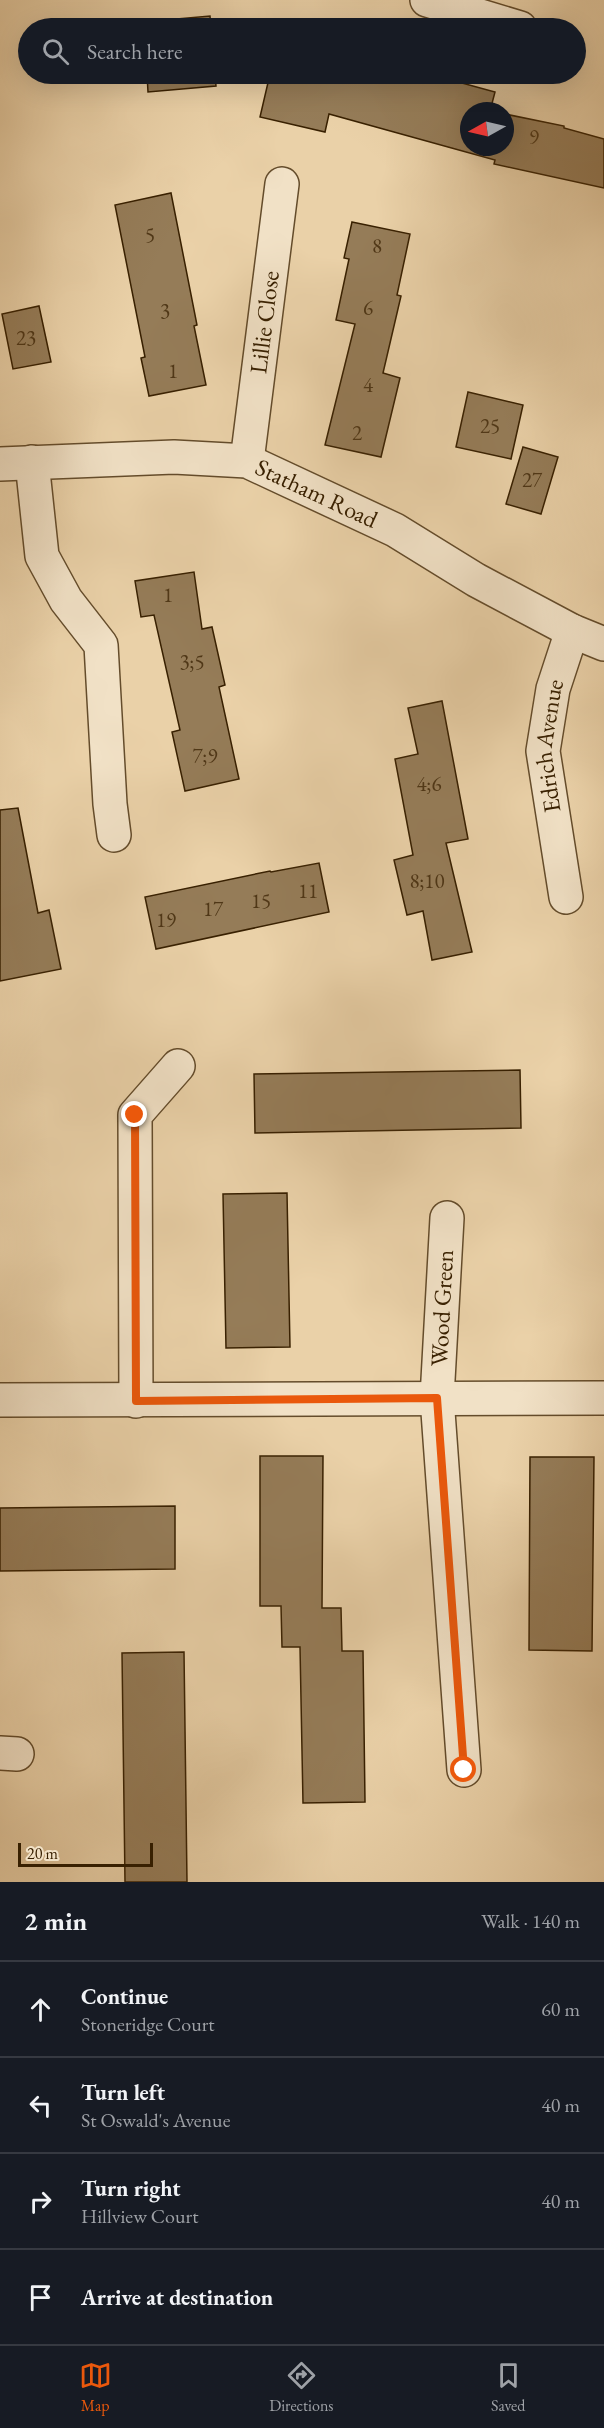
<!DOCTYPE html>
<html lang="en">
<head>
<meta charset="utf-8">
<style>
	body { margin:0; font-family:"EB Garamond",serif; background:#20242c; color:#f1f3f6 }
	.compass { position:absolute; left:460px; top:102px; width:54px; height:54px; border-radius:50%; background:#171b24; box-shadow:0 6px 24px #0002; rotate:262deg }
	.scale { position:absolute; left:18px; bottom:15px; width:135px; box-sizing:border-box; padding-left:6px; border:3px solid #382001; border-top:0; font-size:16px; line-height:21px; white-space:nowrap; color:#382001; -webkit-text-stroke:4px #f1e1c6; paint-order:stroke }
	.stop { position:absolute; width:18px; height:18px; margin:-14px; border:4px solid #ea580c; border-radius:50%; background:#fff }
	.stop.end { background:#ea580c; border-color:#fff; box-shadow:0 2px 6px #0008 }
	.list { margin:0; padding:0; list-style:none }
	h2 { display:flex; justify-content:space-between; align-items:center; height:78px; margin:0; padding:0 24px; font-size:26px }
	h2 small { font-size:20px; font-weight:400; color:#9ea1a6 }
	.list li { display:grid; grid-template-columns:39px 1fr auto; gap:18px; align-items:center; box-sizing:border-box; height:96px; padding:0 24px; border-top:2px solid #363941 }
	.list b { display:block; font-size:22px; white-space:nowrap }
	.list p { margin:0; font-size:20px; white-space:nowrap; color:#9ea1a6 }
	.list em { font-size:20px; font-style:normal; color:#9ea1a6 }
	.icon { flex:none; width:33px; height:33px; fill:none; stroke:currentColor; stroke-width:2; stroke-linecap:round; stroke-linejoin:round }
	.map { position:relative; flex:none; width:604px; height:1882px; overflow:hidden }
	.search { position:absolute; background:#171b24; box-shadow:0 6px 24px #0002; left:18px; right:18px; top:18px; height:66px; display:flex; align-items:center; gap:15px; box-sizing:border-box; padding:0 21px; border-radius:33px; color:#9ea1a6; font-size:22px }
	.sheet { height:462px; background:#171b24 }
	nav { display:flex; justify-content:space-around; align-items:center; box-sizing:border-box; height:84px; border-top:2px solid #363941; background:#171b24; font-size:16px; color:#9ea1a6 }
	nav a { display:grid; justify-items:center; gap:3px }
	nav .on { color:#ea580c }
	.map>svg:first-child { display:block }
</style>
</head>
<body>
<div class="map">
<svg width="604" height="1882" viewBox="0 0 604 1882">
	<rect width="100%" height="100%" fill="#ead1a8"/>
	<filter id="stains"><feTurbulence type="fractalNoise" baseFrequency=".00333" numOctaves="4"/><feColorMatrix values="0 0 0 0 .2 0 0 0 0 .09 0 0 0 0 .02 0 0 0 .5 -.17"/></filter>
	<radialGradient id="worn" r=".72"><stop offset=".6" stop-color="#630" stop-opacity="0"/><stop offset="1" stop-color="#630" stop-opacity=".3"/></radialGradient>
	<g fill="#957c58" stroke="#382001" stroke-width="1.5">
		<polygon points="210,16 211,28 143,28 143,22"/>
		<polygon points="147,74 215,74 216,86 148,92"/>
		<polygon points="270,74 429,74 495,92 490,111 469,111 469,147 505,147 505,114 564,126 564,128 604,139 604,188 494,164 495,160 329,114 325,132 260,117"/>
		<polygon points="171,193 197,325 194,326 206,385 149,396 141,358 145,357 115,205"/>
		<polygon points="352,222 410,234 397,295 401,296 383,373 400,378 381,457 325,445 355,324 336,320 349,259 344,258"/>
		<polygon points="39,306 51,362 13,369 2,314"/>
		<polygon points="468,392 523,405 511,459 456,447"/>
		<polygon points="523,447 558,457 541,514 506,504"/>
		<polygon points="194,572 202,629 212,627 225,685 219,687 239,779 185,791 172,732 180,730 154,615 141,617 135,581"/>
		<polygon points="442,701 468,839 446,843 472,952 432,960 423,911 407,915 394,860 413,855 395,759 418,754 408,708"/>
		<polygon points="18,808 38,913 49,910 61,969 0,981 0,810"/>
		<polygon points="319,863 329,912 156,949 145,897 270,871 271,872"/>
		<polygon points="520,1070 521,1128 255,1133 254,1074"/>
		<polygon points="287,1193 290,1347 226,1348 223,1194"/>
		<polygon points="260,1456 323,1456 322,1608 341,1608 342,1651 363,1651 365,1802 303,1803 300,1647 282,1647 281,1606 260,1606"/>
		<polygon points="530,1457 594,1457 592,1651 529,1650"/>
		<polygon points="175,1506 175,1569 0,1571 0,1508"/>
		<polygon points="184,1652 187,1882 125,1882 122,1653"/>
	</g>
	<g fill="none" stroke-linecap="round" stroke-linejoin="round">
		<defs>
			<g id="minor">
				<polyline points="427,0 520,28"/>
				<path id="s1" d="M247,461L282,184"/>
				<polyline points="32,462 42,556 66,600 101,645 110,804 114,835"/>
				<path id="s2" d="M0,464L174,457L247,461L395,530L476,580L572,631L604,644"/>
				<path id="s3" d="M566,897L543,751L553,689L572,631"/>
				<polyline points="447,1218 437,1398 464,1770"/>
				<polyline points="0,1400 604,1398"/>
				<polyline points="136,1401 135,1115 178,1066"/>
				<polyline points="0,1753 17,1754"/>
			</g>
		</defs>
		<use href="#minor" stroke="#644c2b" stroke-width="36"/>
		<use href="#minor" stroke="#f1e1c6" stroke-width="33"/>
	</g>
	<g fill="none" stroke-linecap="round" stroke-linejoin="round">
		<polyline stroke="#ea580c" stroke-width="8" points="135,1115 136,1401 437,1398 464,1770"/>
	</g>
	<g text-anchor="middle" stroke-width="6" stroke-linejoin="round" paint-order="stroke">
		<g font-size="21" fill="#4f3717">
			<text x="534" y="144">9</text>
			<text x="150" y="242">5</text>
			<text x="377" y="253">8</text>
			<text x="368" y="315">6</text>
			<text x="165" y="318">3</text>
			<text x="26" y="345">23</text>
			<text x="173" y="378">1</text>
			<text x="368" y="392">4</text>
			<text x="490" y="433">25</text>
			<text x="357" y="440">2</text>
			<text x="532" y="487">27</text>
			<text x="168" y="602">1</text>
			<text x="192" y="669">3;5</text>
			<text x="205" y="763">7;9</text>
			<text x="429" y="791">4;6</text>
			<text x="427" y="888">8;10</text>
			<text x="308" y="898">11</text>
			<text x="261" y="908">15</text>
			<text x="213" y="916">17</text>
			<text x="166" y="927">19</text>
		</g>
		<g font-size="24" fill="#382001" stroke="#f1e1c6">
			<text dy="8" stroke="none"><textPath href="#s1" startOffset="140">Lillie Close</textPath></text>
			<text dy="8" stroke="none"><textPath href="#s2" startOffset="324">Statham Road</textPath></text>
			<text dy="8" stroke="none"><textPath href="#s3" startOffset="153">Edrich Avenue</textPath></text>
			<text transform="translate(442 1308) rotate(-87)" y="8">Wood Green</text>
		</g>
	</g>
	<rect width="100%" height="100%" filter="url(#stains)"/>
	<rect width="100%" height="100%" fill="url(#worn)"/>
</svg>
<svg class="compass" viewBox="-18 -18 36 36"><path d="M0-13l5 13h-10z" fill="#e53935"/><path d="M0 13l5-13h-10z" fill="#9ea1a6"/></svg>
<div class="scale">20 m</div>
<div class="stop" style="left:464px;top:1770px"></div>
<div class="stop end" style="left:135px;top:1115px"></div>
<div class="search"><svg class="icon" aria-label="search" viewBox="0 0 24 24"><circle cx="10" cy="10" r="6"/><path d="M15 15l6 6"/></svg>Search here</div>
</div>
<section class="sheet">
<h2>2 min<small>Walk · 140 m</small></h2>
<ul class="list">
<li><svg class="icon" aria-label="ahead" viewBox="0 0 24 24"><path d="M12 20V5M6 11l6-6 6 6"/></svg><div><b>Continue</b><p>Stoneridge Court</p></div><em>60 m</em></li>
<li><svg class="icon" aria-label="left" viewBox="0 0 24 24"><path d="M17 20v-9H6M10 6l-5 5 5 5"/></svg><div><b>Turn left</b><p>St Oswald's Avenue</p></div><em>40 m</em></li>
<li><svg class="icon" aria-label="right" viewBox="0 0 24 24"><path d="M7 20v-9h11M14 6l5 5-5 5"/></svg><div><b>Turn right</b><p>Hillview Court</p></div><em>40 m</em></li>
<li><svg class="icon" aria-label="arrive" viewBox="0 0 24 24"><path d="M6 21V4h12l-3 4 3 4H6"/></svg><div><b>Arrive at destination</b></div></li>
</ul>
</section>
<nav>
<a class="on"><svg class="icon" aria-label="map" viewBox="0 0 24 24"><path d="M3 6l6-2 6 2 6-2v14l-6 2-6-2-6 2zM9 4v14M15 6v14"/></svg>Map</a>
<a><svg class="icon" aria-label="directions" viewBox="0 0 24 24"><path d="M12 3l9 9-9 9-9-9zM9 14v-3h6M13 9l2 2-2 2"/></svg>Directions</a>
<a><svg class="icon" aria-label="saved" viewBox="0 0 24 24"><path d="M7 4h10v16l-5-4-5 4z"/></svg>Saved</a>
</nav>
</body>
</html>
